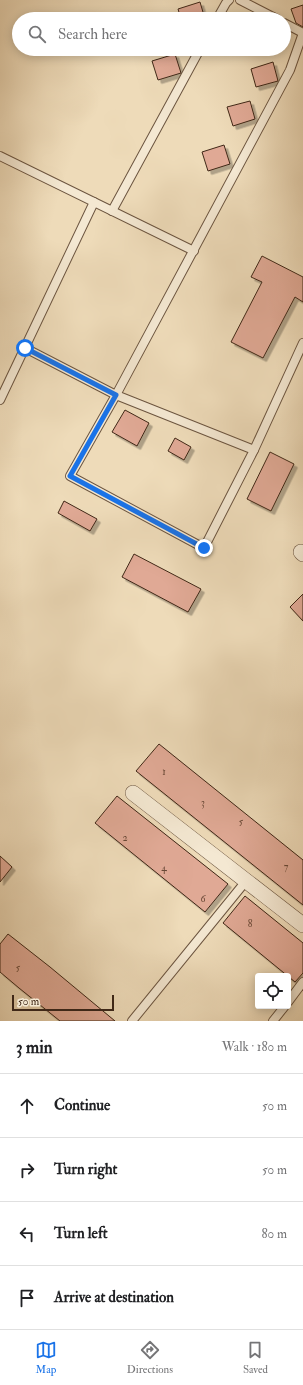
<!DOCTYPE html>
<html lang="en">
<head>
<meta charset="utf-8">
<style>
	body { margin:0; font-family:"IM FELL Double Pica",serif; background:#f6f6f6; color:#202124 }
	.controls { position:absolute; right:12px; bottom:12px; display:grid; overflow:hidden; border-radius:4px; box-shadow:0 2px 10px #0003 }
	.controls button { width:36px; height:36px; display:grid; place-items:center; padding:0; border:0; border-bottom:1px solid #e0e0e0; background:#fff; color:#202124; font:20px sans-serif }
	.scale { position:absolute; left:12px; bottom:10px; width:102px; box-sizing:border-box; padding-left:4px; border:2px solid #402817; border-top:0; font-size:11px; line-height:14px; white-space:nowrap; color:#402817; -webkit-text-stroke:3px #f4e8d2; paint-order:stroke }
	.stop { position:absolute; width:12px; height:12px; margin:-9px; border:3px solid #1a73e8; border-radius:50%; background:#fff }
	.stop.end { background:#1a73e8; border-color:#fff; box-shadow:0 1px 4px #0008 }
	.list { margin:0; padding:0; list-style:none }
	h2 { display:flex; justify-content:space-between; align-items:center; height:52px; margin:0; padding:0 16px; font-size:17px }
	h2 small { font-size:13px; font-weight:400; color:#757577 }
	.list li { display:grid; grid-template-columns:26px 1fr auto; gap:12px; align-items:center; box-sizing:border-box; height:64px; padding:0 16px; border-top:1px solid #e0e0e0 }
	.list b { display:block; font-size:15px; white-space:nowrap }
	.list em { font-size:13px; font-style:normal; color:#757577 }
	.icon { flex:none; width:22px; height:22px; fill:none; stroke:currentColor; stroke-width:2; stroke-linecap:round; stroke-linejoin:round }
	.map { position:relative; flex:none; width:303px; height:1021px; overflow:hidden }
	.search { position:absolute; background:#fff; box-shadow:0 2px 10px #0003; left:12px; right:12px; top:12px; height:44px; display:flex; align-items:center; gap:10px; box-sizing:border-box; padding:0 14px; border-radius:22px; color:#757577; font-size:15px }
	.sheet { height:308px; background:#fff }
	nav { display:flex; justify-content:space-around; align-items:center; box-sizing:border-box; height:56px; border-top:1px solid #e0e0e0; background:#fff; font-size:11px; color:#757577 }
	nav a { display:grid; justify-items:center; gap:2px }
	nav .on { color:#1a73e8 }
	.map>svg:first-child { display:block }
</style>
</head>
<body>
<div class="map">
<svg width="303" height="1021" viewBox="0 0 303 1021">
	<defs>
		<filter id="shadow"><feDropShadow dx="3.5" dy="3.5" stdDeviation="0" flood-color="#0004"/></filter>
	</defs>
	<rect width="100%" height="100%" fill="#eedbb9"/>
	<filter id="stains"><feTurbulence type="fractalNoise" baseFrequency=".005" numOctaves="4"/><feColorMatrix values="0 0 0 0 .2 0 0 0 0 .09 0 0 0 0 .02 0 0 0 .5 -.17"/></filter>
	<radialGradient id="worn" r=".72"><stop offset=".6" stop-color="#630" stop-opacity="0"/><stop offset="1" stop-color="#630" stop-opacity=".3"/></radialGradient>
	<g fill="#e0a995" stroke="#402817" filter="url(#shadow)">
		<polygon points="200,2 205,19 181,19 178,9"/>
		<polygon points="303,5 303,27 296,23 291,9"/>
		<polygon points="175,54 181,73 158,80 152,61"/>
		<polygon points="273,62 278,81 256,87 251,69"/>
		<polygon points="250,101 255,119 233,126 227,107"/>
		<polygon points="224,145 230,164 208,171 202,152"/>
		<polygon points="262,256 303,277 303,302 295,297 263,358 231,342 262,282 251,277"/>
		<polygon points="125,410 149,423 137,446 112,432"/>
		<polygon points="175,438 191,447 184,460 168,451"/>
		<polygon points="270,452 294,464 271,511 247,499"/>
		<polygon points="64,501 97,519 90,531 58,513"/>
		<polygon points="134,554 201,589 188,612 122,577"/>
		<polygon points="303,594 303,621 290,607"/>
		<polygon points="159,744 303,860 303,905 136,771"/>
		<polygon points="117,796 228,884 205,912 95,823"/>
		<polygon points="0,856 12,867 0,882"/>
		<polygon points="245,896 303,943 303,973 295,982 223,923"/>
		<polygon points="8,934 50,967 115,1021 60,1021 19,988 0,972 0,944"/>
	</g>
	<g fill="none" stroke-linecap="round" stroke-linejoin="round">
		<defs>
			<g id="lane">
				<polyline points="240,0 277,19"/>
				<polyline points="217,19 226,3 229,0"/>
				<polyline points="284,23 303,33"/>
				<polyline points="0,156 194,251"/>
				<polyline points="112,211 200,49"/>
				<polyline points="25,348 116,395 290,70 303,33"/>
				<polygon points="116,395 254,450 204,548 70,476"/>
				<polyline points="0,400 94,202"/>
				<polyline points="254,450 303,343"/>
				<polyline points="288,1002 303,982"/>
				<polyline points="132,1021 246,881"/>
				<polyline points="273,1021 285,1006"/>
			</g>
			<g id="street">
				<polyline points="301,552 303,554"/>
				<polyline points="133,793 303,925"/>
			</g>
		</defs>
		<use href="#lane" stroke="#6c5540" stroke-width="10"/>
		<use href="#street" stroke="#6c5540" stroke-width="16"/>
		<use href="#lane" stroke="#f4e8d2" stroke-width="8"/>
		<use href="#street" stroke="#f4e8d2" stroke-width="15"/>
	</g>
	<g fill="none" stroke-linecap="round" stroke-linejoin="round">
		<polyline stroke="#1a73e8" stroke-width="5" points="25,348 116,395 70,476 204,548"/>
	</g>
	<g text-anchor="middle" stroke-width="4" stroke-linejoin="round" paint-order="stroke">
		<g font-size="10" fill="#684836">
			<text x="164" y="775">1</text>
			<text x="203" y="806">3</text>
			<text x="241" y="825">5</text>
			<text x="125" y="841">2</text>
			<text x="286" y="870">7</text>
			<text x="164" y="871">4</text>
			<text x="203" y="902">6</text>
			<text x="250" y="927">8</text>
			<text x="18" y="971">5</text>
		</g>
	</g>
	<rect width="100%" height="100%" filter="url(#stains)"/>
	<rect width="100%" height="100%" fill="url(#worn)"/>
</svg>
<div class="controls">
<button><svg class="icon" aria-label="locate" viewBox="0 0 24 24"><circle cx="12" cy="12" r="6"/><path d="M12 2v4M12 18v4M2 12h4M18 12h4"/></svg></button>
</div>
<div class="scale">50 m</div>
<div class="stop" style="left:25px;top:348px"></div>
<div class="stop end" style="left:204px;top:548px"></div>
<div class="search"><svg class="icon" aria-label="search" viewBox="0 0 24 24"><circle cx="10" cy="10" r="6"/><path d="M15 15l6 6"/></svg>Search here</div>
</div>
<section class="sheet">
<h2>3 min<small>Walk · 180 m</small></h2>
<ul class="list">
<li><svg class="icon" aria-label="ahead" viewBox="0 0 24 24"><path d="M12 20V5M6 11l6-6 6 6"/></svg><div><b>Continue</b></div><em>50 m</em></li>
<li><svg class="icon" aria-label="right" viewBox="0 0 24 24"><path d="M7 20v-9h11M14 6l5 5-5 5"/></svg><div><b>Turn right</b></div><em>50 m</em></li>
<li><svg class="icon" aria-label="left" viewBox="0 0 24 24"><path d="M17 20v-9H6M10 6l-5 5 5 5"/></svg><div><b>Turn left</b></div><em>80 m</em></li>
<li><svg class="icon" aria-label="arrive" viewBox="0 0 24 24"><path d="M6 21V4h12l-3 4 3 4H6"/></svg><div><b>Arrive at destination</b></div></li>
</ul>
</section>
<nav>
<a class="on"><svg class="icon" aria-label="map" viewBox="0 0 24 24"><path d="M3 6l6-2 6 2 6-2v14l-6 2-6-2-6 2zM9 4v14M15 6v14"/></svg>Map</a>
<a><svg class="icon" aria-label="directions" viewBox="0 0 24 24"><path d="M12 3l9 9-9 9-9-9zM9 14v-3h6M13 9l2 2-2 2"/></svg>Directions</a>
<a><svg class="icon" aria-label="saved" viewBox="0 0 24 24"><path d="M7 4h10v16l-5-4-5 4z"/></svg>Saved</a>
</nav>
</body>
</html>
